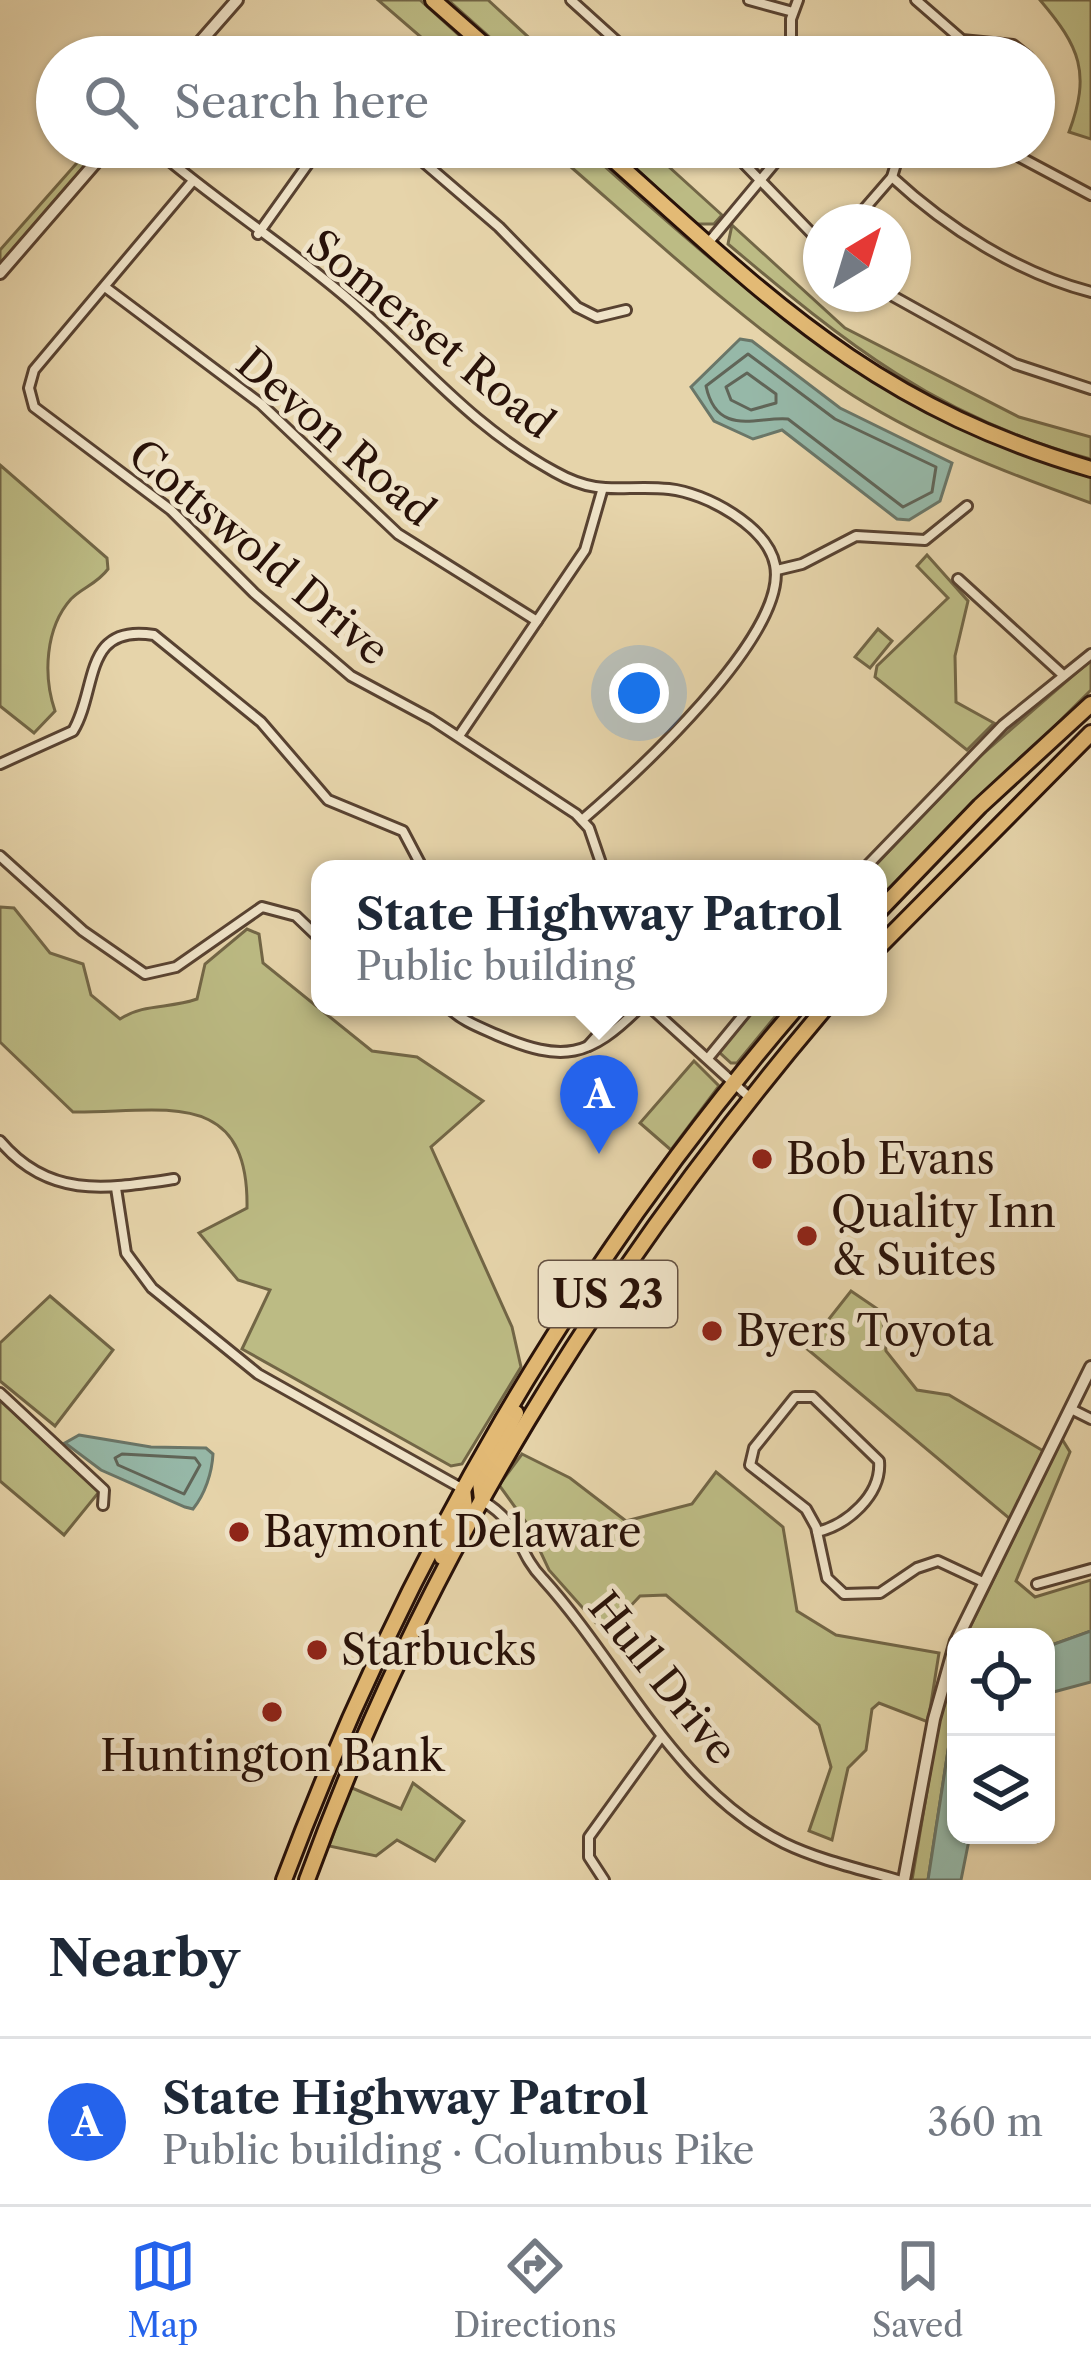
<!DOCTYPE html>
<html lang="en">
<head>
<meta charset="utf-8">
<style>
	body { margin:0; font-family:"Libre Caslon Text",serif; background:#f2f2f3; color:#1f2937 }
	.controls { position:absolute; right:36px; bottom:36px; display:grid; overflow:hidden; border-radius:24px; box-shadow:0 3px 9px #0004 }
	.controls button { width:108px; height:108px; display:grid; place-items:center; padding:0; border:0; border-bottom:3px solid #e0e1e3; background:#fff; color:#1f2937; font:60px sans-serif }
	.compass { position:absolute; left:803px; top:204px; width:108px; height:108px; border-radius:50%; background:#fff; box-shadow:0 3px 9px #0004; rotate:38deg }
	.you { position:absolute; left:639px; top:693px; width:42px; height:42px; margin:-30px; border:9px solid #fff; border-radius:50%; background:#1a73e8; box-shadow:0 0 0 18px #1a73e833 }
	.badge { display:grid; place-items:center; width:78px; height:78px; border-radius:50%; background:#2563eb; color:#fff; font-size:39px; font-weight:700 }
	.pin { position:absolute; translate:-50% -99px; filter:drop-shadow(0 3px 6px #0008) }
	.pin::after { content:''; position:absolute; top:63px; width:42px; height:36px; background:inherit; clip-path:polygon(0 0,100% 0,50% 100%) }
	.popup { position:absolute; left:311px; top:860px; width:576px; height:156px; box-sizing:border-box; display:grid; place-content:center; border-radius:24px; background:#fff; filter:drop-shadow(0 3px 9px #0005); font-size:39px; white-space:nowrap; color:#747a83 }
	.popup b { font-size:45px; color:#1f2937 }
	.popup::after { content:''; position:absolute; left:50%; top:100%; margin-left:-24px; border:24px solid transparent; border-top-color:#fff }
	.list { margin:0; padding:0; list-style:none }
	h2 { display:flex; justify-content:space-between; align-items:center; height:156px; margin:0; padding:0 48px; font-size:51px }
	h2 small { font-size:39px; font-weight:400; color:#747a83 }
	.list li { display:grid; grid-template-columns:78px 1fr auto; gap:36px; align-items:center; box-sizing:border-box; height:168px; padding:0 48px; border-top:3px solid #e0e1e3 }
	.list b { display:block; font-size:45px; white-space:nowrap }
	.list p { margin:0; font-size:39px; white-space:nowrap; color:#747a83 }
	.list em { font-size:39px; font-style:normal; color:#747a83 }
	.icon { flex:none; width:66px; height:66px; fill:none; stroke:currentColor; stroke-width:2; stroke-linecap:round; stroke-linejoin:round }
	.map { position:relative; flex:none; width:1091px; height:1880px; overflow:hidden }
	.search { position:absolute; background:#fff; box-shadow:0 3px 9px #0004; left:36px; right:36px; top:36px; height:132px; display:flex; align-items:center; gap:30px; box-sizing:border-box; padding:0 42px; border-radius:66px; color:#747a83; font-size:45px }
	.sheet { height:324px; background:#fff }
	nav { display:flex; justify-content:space-around; align-items:center; box-sizing:border-box; height:168px; border-top:3px solid #e0e1e3; background:#fff; font-size:33px; color:#747a83 }
	nav a { display:grid; justify-items:center; gap:6px }
	nav .on { color:#2563eb }
	.map>svg:first-child { display:block }
</style>
</head>
<body>
<div class="map">
<svg width="1091" height="1880" viewBox="0 0 1091 1880">
	<rect width="100%" height="100%" fill="#e6d4aa"/>
	<filter id="stains"><feTurbulence type="fractalNoise" baseFrequency=".00167" numOctaves="4"/><feColorMatrix values="0 0 0 0 .2 0 0 0 0 .09 0 0 0 0 .02 0 0 0 .5 -.17"/></filter>
	<radialGradient id="worn" r=".72"><stop offset=".6" stop-color="#630" stop-opacity="0"/><stop offset="1" stop-color="#630" stop-opacity=".3"/></radialGradient>
	<g fill="#bcbb84" stroke="#726646" stroke-width="3">
		<polygon points="378,0 420,0 483,57 444,57"/>
		<polygon points="448,0 488,0 550,57 512,57"/>
		<path d="M1040,0H1091V139L1069,132C1091,73 1080,47 1040,0Z"/>
		<polygon points="91,147 101,147 0,264 0,250"/>
		<path d="M548,147H583C740,287 885,418 1091,477V503C1006,473 916,438 840,387C736,317 643,229 548,147Z"/>
		<polygon points="613,147 647,147 722,215 714,224 696,224"/>
		<path d="M732,225L845,328L1019,417L1091,437V459C939,419 845,343 728,244Z"/>
		<path d="M0,465L107,558L108,569C97,584 83,587 71,599C45,628 43,676 55,711L34,733L0,706Z"/>
		<polygon points="927,555 968,601 955,656 956,702 994,723 967,750 875,677 877,666 948,598 917,566"/>
		<polygon points="878,629 892,641 870,668 855,657"/>
		<polygon points="1091,660 1091,690 878,901 878,869 872,869 978,758"/>
		<path d="M0,907L14,908L50,953L83,964L91,995L120,1019C145,1003 169,1009 197,999L205,964L247,929L259,934L263,963L372,1051L417,1057L483,1101L431,1147L512,1327L521,1367L462,1464L451,1466L242,1349L270,1290L238,1280L199,1233L247,1208C249,1085 160,1113 73,1112L0,1042Z"/>
		<polygon points="756,1007 783,1007 737,1063 731,1063 719,1052"/>
		<polygon points="694,1061 719,1086 671,1150 640,1123"/>
		<polygon points="851,1291 882,1312 886,1351 917,1390 949,1395 1045,1452 1010,1519 806,1348"/>
		<polygon points="50,1296 113,1350 55,1426 0,1381 0,1343"/>
		<polygon points="0,1400 99,1492 64,1535 0,1481"/>
		<polygon points="1062,1439 1070,1452 1016,1581 1035,1597 1091,1580 1091,1631 1046,1647 1046,1637 965,1637"/>
		<polygon points="522,1454 570,1478 626,1521 692,1504 716,1472 783,1527 797,1611 836,1635 939,1653 928,1722 879,1703 872,1709 866,1750 848,1768 832,1840 809,1831 831,1767 819,1725 666,1595 640,1596 605,1633 549,1570 528,1525 499,1485"/>
		<polygon points="956,1663 956,1699 928,1880 912,1880 938,1726"/>
		<polygon points="413,1783 464,1821 435,1861 397,1840 376,1856 329,1846 350,1787 401,1809"/>
	</g>
	<g fill="#96b8a8" stroke="#6a7668" stroke-width="3">
		<polygon points="740,339 752,341 840,408 952,463 940,501 909,520 897,519 782,430 753,439 714,421 691,387"/>
		<path d="M79,1435L151,1447L206,1448L213,1454C212,1473 205,1494 193,1509L185,1507L101,1470L65,1443Z"/>
		<polygon points="1091,1631 1091,1682 1046,1694 1046,1647"/>
		<polygon points="956,1699 956,1835 970,1835 961,1880 928,1880"/>
	</g>
	<g fill="none" stroke-linecap="round" stroke-linejoin="round">
		<g stroke="#606558" stroke-width="3">
			<path d="M748,354L835,419L936,467L932,492L903,507L788,419C758,416 717,438 706,386Z"/>
			<polygon points="747,373 776,394 776,403 751,410 731,400 726,387"/>
			<polygon points="122,1454 195,1458 200,1465 184,1494 118,1465 115,1458"/>
		</g>
		<defs>
			<g id="minor">
				<polyline points="571,0 634,57"/>
				<polyline points="749,0 793,12"/>
				<polyline points="916,0 962,40 1013,45 1028,57"/>
				<polyline points="791,57 791,19 798,0"/>
				<polyline points="1034,67 1034,96"/>
				<path d="M153,147C215,201 284,244 347,298C421,361 466,423 555,472C601,498 623,484 669,489C706,493 767,526 775,565C789,635 632,777 582,820"/>
				<polyline points="406,147 499,227 577,307 597,317 626,310"/>
				<polyline points="728,147 821,243"/>
				<polyline points="1001,147 1091,195"/>
				<path d="M892,177C947,228 1018,273 1091,292"/>
				<polyline points="192,182 34,370 29,388 34,407 171,510 254,593 351,676 431,719 576,814 589,828 603,869"/>
				<polyline points="853,222 892,177 901,147"/>
				<polyline points="258,234 320,147"/>
				<polyline points="709,242 788,147"/>
				<polyline points="105,287 261,404 398,534 537,621"/>
				<polyline points="889,294 1015,364 1091,389"/>
				<polyline points="777,570 802,564 856,536 925,540 967,506"/>
				<polyline points="958,579 1063,675"/>
				<polyline points="459,736 585,550 602,491"/>
				<path d="M0,764L73,731C98,690 82,623 154,635L261,722L328,800L403,831L423,869"/>
				<polyline points="0,856 83,931 145,974 176,967 262,907 296,916 320,939"/>
				<polyline points="864,869 1003,725 1091,654"/>
				<path d="M448,1007C462,1021 479,1027 497,1035C563,1063 589,1058 640,1007"/>
				<polyline points="650,1007 750,1098"/>
				<polyline points="588,1046 623,1007"/>
				<polyline points="709,1057 750,1007"/>
				<path d="M0,1141C49,1199 106,1189 174,1179"/>
				<polyline points="116,1188 126,1253 152,1288 258,1374 463,1489"/>
				<polyline points="0,1393 104,1490 103,1505"/>
				<polyline points="1071,1409 1091,1419"/>
				<path d="M483,1501C523,1525 515,1550 543,1579C622,1666 674,1788 784,1843C819,1860 860,1869 898,1880"/>
				<path d="M817,1532C847,1525 882,1495 879,1461L813,1397H795L754,1448L750,1465L806,1509L816,1527L827,1578L844,1594L880,1593L917,1568L938,1561L983,1582"/>
				<polyline points="1037,1584 1091,1569"/>
				<polyline points="604,1880 589,1857 589,1837 661,1737"/>
			</g>
			<g id="tertiary">
				<polyline points="187,57 237,0"/>
				<polyline points="0,273 109,147"/>
				<polyline points="958,1637 1091,1367"/>
				<polyline points="904,1880 934,1719 956,1641"/>
			</g>
			<g id="trunk">
				<polyline points="433,0 498,57"/>
				<path d="M599,147C766,295 868,404 1091,469"/>
				<polyline points="878,912 980,806 1091,704"/>
				<polyline points="878,948 1091,733"/>
				<polyline points="482,1500 480,1482 516,1413"/>
				<polyline points="442,1557 465,1508 463,1489"/>
				<path d="M284,1880C404,1561 575,1265 797,1007"/>
				<path d="M307,1880C424,1559 606,1266 826,1007"/>
			</g>
		</defs>
		<use href="#minor" stroke="#584231" stroke-width="14"/>
		<use href="#tertiary" stroke="#584231" stroke-width="16"/>
		<use href="#trunk" stroke="#291209" stroke-width="20"/>
		<use href="#minor" stroke="#efe3c8" stroke-width="8"/>
		<use href="#tertiary" stroke="#efe3c8" stroke-width="10"/>
		<use href="#trunk" stroke="#e3ba75" stroke-width="14"/>
	</g>
	<g fill="#8f2418" stroke="#efe3c8" stroke-width="4.5">
		<circle cx="762" cy="1159" r="12"/>
		<circle cx="807" cy="1236" r="12"/>
		<circle cx="712" cy="1331" r="12"/>
		<circle cx="239" cy="1532" r="12"/>
		<circle cx="317" cy="1650" r="12"/>
		<circle cx="272" cy="1712" r="12"/>
	</g>
	<g text-anchor="middle" stroke-width="10" stroke-linejoin="round" paint-order="stroke">
		<rect fill="#efe3c8" stroke="#645142" stroke-width="3" x="539" y="1261" width="138" height="66" rx="9"/>
		<g font-size="39" font-weight="bold" fill="#291209">
			<text x="608" y="1308">US 23</text>
		</g>
		<g font-size="42" fill="#291209" stroke="#efe3c8">
			<text transform="translate(431 334) rotate(39)" y="15">Somerset Road</text>
			<text transform="translate(336 437) rotate(41)" y="15">Devon Road</text>
			<text transform="translate(259 552) rotate(40)" y="15">Cottswold Drive</text>
			<text transform="translate(663 1678) rotate(51)" y="15">Hull Drive</text>
		</g>
		<g font-size="42" fill="#291209" stroke="#efe3c8" text-anchor="start">
			<text x="786" y="1174">Bob Evans</text>
			<text x="831" y="1227">Quality Inn<tspan x="831" dy="48">&amp; Suites</tspan></text>
			<text x="736" y="1346">Byers Toyota</text>
			<text x="263" y="1547">Baymont Delaware</text>
			<text x="341" y="1665">Starbucks</text>
			<text x="272" y="1771" text-anchor="middle">Huntington Bank</text>
		</g>
	</g>
	<rect width="100%" height="100%" filter="url(#stains)"/>
	<rect width="100%" height="100%" fill="url(#worn)"/>
</svg>
<div class="controls">
<button><svg class="icon" aria-label="locate" viewBox="0 0 24 24"><circle cx="12" cy="12" r="6"/><path d="M12 2v4M12 18v4M2 12h4M18 12h4"/></svg></button>
<button><svg class="icon" aria-label="layers" viewBox="0 0 24 24"><path d="M12 4l9 5-9 5-9-5zM3 14l9 5 9-5"/></svg></button>
</div>
<svg class="compass" viewBox="-18 -18 36 36"><path d="M0-13l5 13h-10z" fill="#e53935"/><path d="M0 13l5-13h-10z" fill="#747a83"/></svg>
<div class="you"></div>
<div class="pin badge" style="left:599px;top:1154px">A</div>
<div class="popup"><b>State Highway Patrol</b>Public building</div>
<div class="search"><svg class="icon" aria-label="search" viewBox="0 0 24 24"><circle cx="10" cy="10" r="6"/><path d="M15 15l6 6"/></svg>Search here</div>
</div>
<section class="sheet">
<h2>Nearby<small></small></h2>
<ul class="list">
<li><span class="badge">A</span><div><b>State Highway Patrol</b><p>Public building · Columbus Pike</p></div><em>360 m</em></li>
</ul>
</section>
<nav>
<a class="on"><svg class="icon" aria-label="map" viewBox="0 0 24 24"><path d="M3 6l6-2 6 2 6-2v14l-6 2-6-2-6 2zM9 4v14M15 6v14"/></svg>Map</a>
<a><svg class="icon" aria-label="directions" viewBox="0 0 24 24"><path d="M12 3l9 9-9 9-9-9zM9 14v-3h6M13 9l2 2-2 2"/></svg>Directions</a>
<a><svg class="icon" aria-label="saved" viewBox="0 0 24 24"><path d="M7 4h10v16l-5-4-5 4z"/></svg>Saved</a>
</nav>
</body>
</html>
